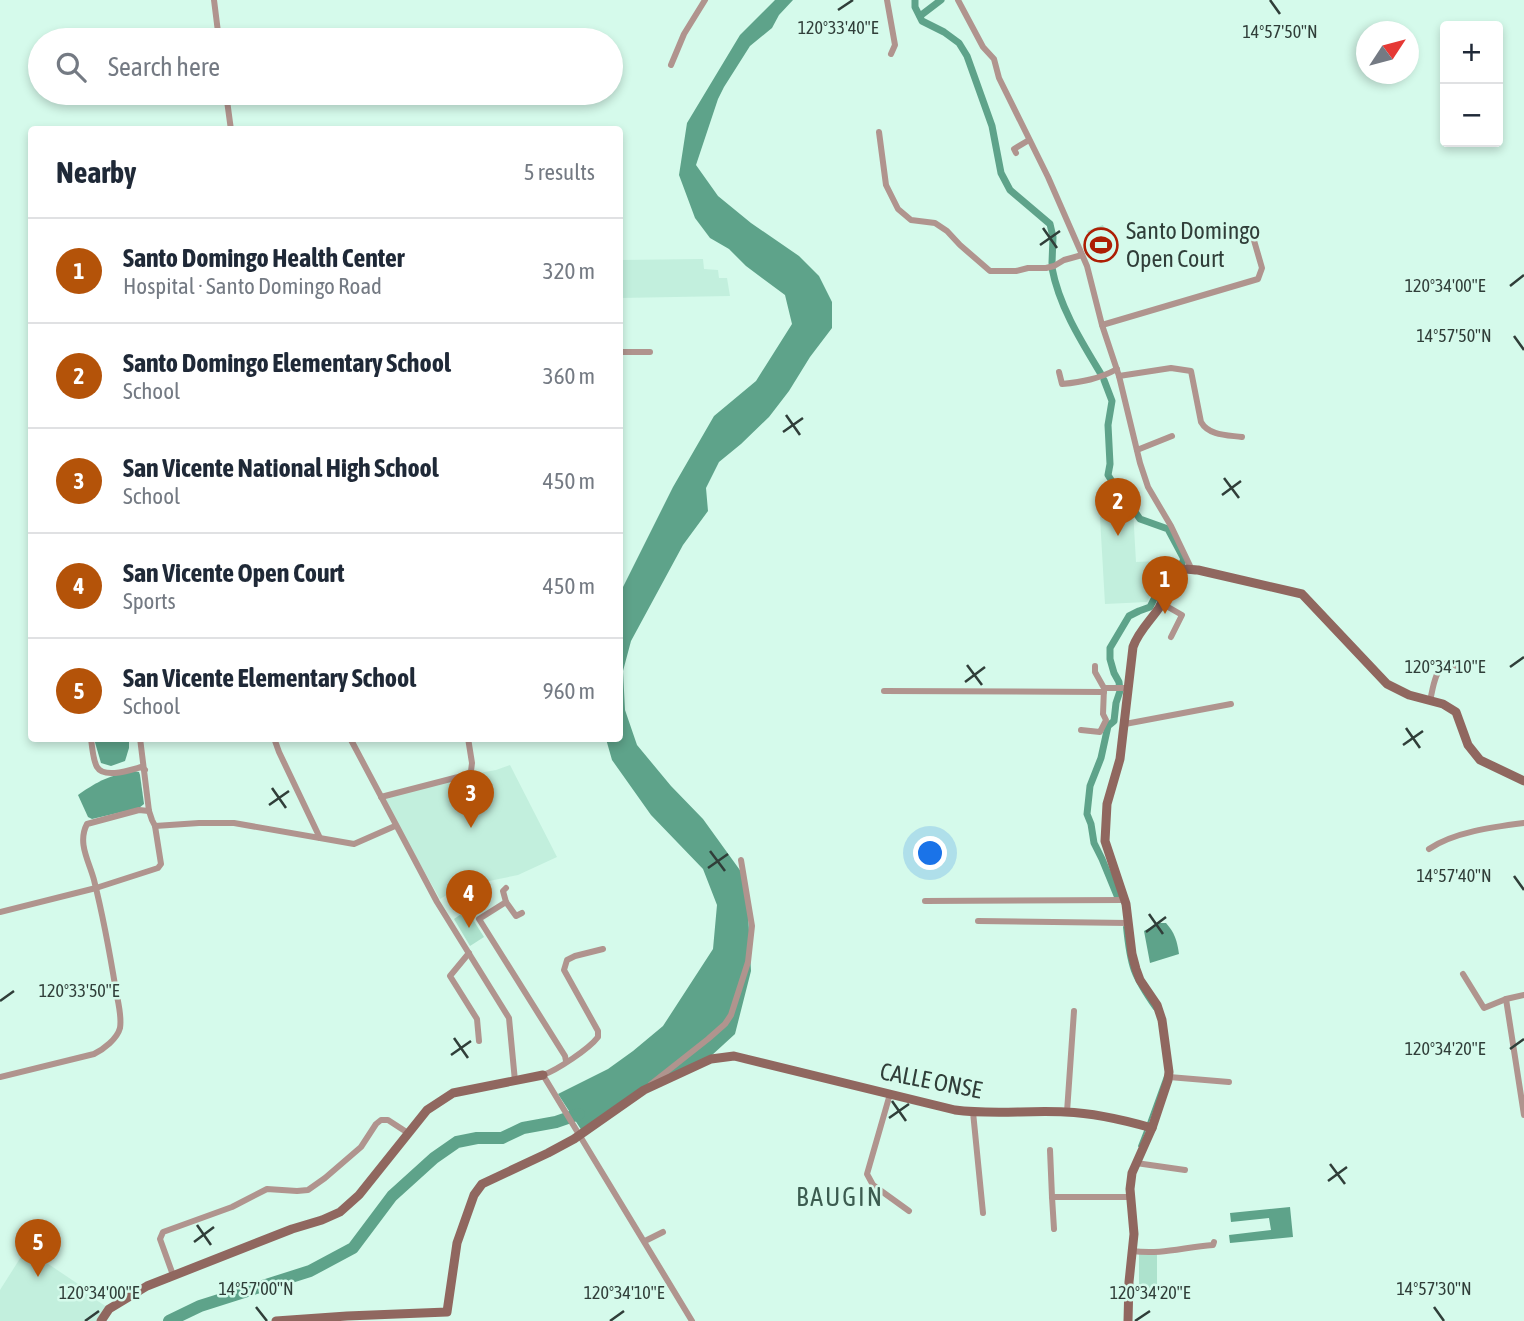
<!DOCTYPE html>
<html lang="en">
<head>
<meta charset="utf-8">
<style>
	body { margin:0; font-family:"Asap Condensed",sans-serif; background:#f6f6f7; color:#1f2937 }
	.controls { position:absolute; right:21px; top:21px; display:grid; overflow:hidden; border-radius:7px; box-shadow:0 4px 10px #0003 }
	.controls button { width:63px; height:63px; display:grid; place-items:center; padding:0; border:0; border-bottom:2px solid #e0e1e3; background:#fff; color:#1f2937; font:35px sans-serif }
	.compass { position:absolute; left:1356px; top:21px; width:63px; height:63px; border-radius:50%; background:#fff; box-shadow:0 4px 10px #0003; rotate:54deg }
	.you { position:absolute; left:931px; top:854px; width:24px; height:24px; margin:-18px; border:5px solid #fff; border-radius:50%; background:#1a73e8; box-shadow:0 0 0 10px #1a73e833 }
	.badge { display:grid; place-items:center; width:46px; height:46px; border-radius:50%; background:#b45309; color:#fff; font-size:23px; font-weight:700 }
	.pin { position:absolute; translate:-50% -58px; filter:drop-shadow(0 2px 4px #0008) }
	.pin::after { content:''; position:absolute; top:37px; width:24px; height:21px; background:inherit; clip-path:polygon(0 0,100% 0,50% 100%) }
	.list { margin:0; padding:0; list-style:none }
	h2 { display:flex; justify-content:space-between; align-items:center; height:91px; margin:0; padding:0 28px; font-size:30px }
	h2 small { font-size:23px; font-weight:400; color:#747a83 }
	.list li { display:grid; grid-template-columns:46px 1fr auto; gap:21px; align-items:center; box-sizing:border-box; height:105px; padding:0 28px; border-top:2px solid #e0e1e3 }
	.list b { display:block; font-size:26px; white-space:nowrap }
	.list p { margin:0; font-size:23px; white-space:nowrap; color:#747a83 }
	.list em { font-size:23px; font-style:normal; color:#747a83 }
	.icon { flex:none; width:38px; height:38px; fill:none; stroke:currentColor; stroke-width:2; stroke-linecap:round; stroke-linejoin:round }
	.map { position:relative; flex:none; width:1524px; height:1321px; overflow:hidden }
	.search { position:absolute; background:#fff; box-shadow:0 4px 10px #0003; left:28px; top:28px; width:595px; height:77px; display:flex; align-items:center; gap:18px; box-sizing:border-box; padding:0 24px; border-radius:38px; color:#747a83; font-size:26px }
	.panel { position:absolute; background:#fff; box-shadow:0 4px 10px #0003; left:28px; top:126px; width:595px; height:616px; border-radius:7px }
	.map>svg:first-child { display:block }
</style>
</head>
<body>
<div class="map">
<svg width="1524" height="1321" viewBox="0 0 1524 1321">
	<rect width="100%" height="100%" fill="#d5faeb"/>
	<g fill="#c2efdd">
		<polygon points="703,259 704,269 718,270 719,278 727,278 730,296 620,298 620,260"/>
		<polygon points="1122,498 1123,511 1133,510 1136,562 1159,561 1160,577 1147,602 1105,604 1099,500"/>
		<polygon points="510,765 557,857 518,875 489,881 454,895 452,892 440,899 383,799 467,775 496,770"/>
		<polygon points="26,1249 81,1286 79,1289 107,1307 99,1321 0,1321 0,1290"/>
	</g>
	<g fill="#ade2cd">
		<polygon points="1103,225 1114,255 1098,260 1087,231"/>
		<polygon points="467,910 484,937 470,946 454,919"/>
		<rect x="1139" y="1253" width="18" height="35"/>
	</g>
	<g fill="#5ea38a">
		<polygon points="775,0 793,0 779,15 772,28 750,46 724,87 718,99 696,165 718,196 751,223 799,256 819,276 832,302 832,328 810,357 789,391 769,417 741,444 719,462 706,488 708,511 683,545 631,641 623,671 625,710 637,745 671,786 703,819 742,873 748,911 751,971 735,1034 711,1056 679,1072 582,1131 558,1094 608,1069 633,1051 663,1026 713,949 717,905 703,869 651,815 612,760 606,739 620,738 620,593 673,487 714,416 756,381 792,324 785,295 746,266 729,249 710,238 695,218 679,175 687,123 740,35"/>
		<polygon points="94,739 129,739 129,748 125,761 111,766 101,763"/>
		<path d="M134,771L139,772L140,775L144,804L139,808L92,819L88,817L78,795C99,780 109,776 134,771Z"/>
		<path d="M1159,923H1166C1175,933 1177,941 1179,954L1150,963L1144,931Z"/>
		<polygon points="1290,1207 1293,1237 1230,1243 1229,1235 1271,1230 1269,1218 1231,1222 1230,1213"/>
	</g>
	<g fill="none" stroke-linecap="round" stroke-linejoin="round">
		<g stroke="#5ea38a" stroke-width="2">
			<path d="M1124,927C1128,967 1131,976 1154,1009"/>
			<polyline points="1148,1123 1165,1076"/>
			<polyline points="1139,1146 1146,1128"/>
		</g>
		<g stroke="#5ea38a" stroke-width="7">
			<polyline points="915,0 915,7 922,21 944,32 959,43 967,56 992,126 1001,173 1010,190 1050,224 1053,237 1052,263"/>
			<polyline points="920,16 941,0"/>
			<path d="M1052,268C1059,306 1081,341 1101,374"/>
			<polyline points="1104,380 1112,401 1108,425 1110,464 1108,475 1127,505 1133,509 1140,519 1168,529 1184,559 1181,565 1167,567 1164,570 1154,599 1150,607 1139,611 1129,616 1110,648 1110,659 1114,673 1119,682 1120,691 1116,703 1114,721 1108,726 1101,758 1090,786 1087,814 1091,824 1094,843 1102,859 1118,898"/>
		</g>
		<polyline stroke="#5ea38a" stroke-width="12" points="169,1321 200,1306 310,1271 353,1248 392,1196 434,1158 457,1142 477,1138 502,1138 523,1128 556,1122 579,1114"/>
		<g stroke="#b0948e" stroke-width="6">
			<polyline points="214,0 219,40"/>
			<polyline points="887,0 895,45 891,54"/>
			<polyline points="958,0 983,47 994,59 999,78 1048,177 1087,266 1102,325 1119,376 1140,463 1148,487 1171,526 1192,570"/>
			<polyline points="671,65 684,34 705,0"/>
			<polyline points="226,93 231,130"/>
			<polyline points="879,132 886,185 898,209 911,220 935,223 947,231 960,245 990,271 1016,271 1028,268 1046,268 1054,266 1064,260 1082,255"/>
			<polyline points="1016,153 1014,149 1029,140"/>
			<polyline points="1102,325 1258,279 1262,268 1253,237"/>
			<polyline points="620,352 650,352"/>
			<path d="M1059,372L1062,384C1082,382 1099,379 1117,369"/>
			<path d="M1119,376L1171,368L1191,371L1201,422C1209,436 1228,435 1242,437"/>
			<polyline points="1137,450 1172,436"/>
			<polyline points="1161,603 1182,615 1171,637"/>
			<polyline points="1095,666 1095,672 1104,688"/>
			<polyline points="884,691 1104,692"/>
			<path d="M1430,701C1433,688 1435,669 1447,663L1463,668"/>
			<polyline points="1125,724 1231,704"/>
			<polyline points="1081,730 1100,732 1106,720 1103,714 1104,688 1128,688"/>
			<path d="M91,738C92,747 93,760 97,767C104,779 130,770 141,767L145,770"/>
			<polyline points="140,738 149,811 152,820 155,826 199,823 234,823 354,844 395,826"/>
			<polyline points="274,738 279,752 320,838"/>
			<polyline points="350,738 437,902 509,1018 515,1081"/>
			<polyline points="381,797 466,775 471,771 472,763 468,738"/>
			<path d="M1429,849C1454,832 1493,827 1524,823"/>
			<polyline points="506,888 503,891 506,902"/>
			<polyline points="925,901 1124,900"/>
			<polyline points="0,912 96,888 158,868 161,864 155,826"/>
			<polyline points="522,913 516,916 506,902 479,919 565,1056 566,1061"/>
			<polyline points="978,921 1128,923"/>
			<path d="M603,949L575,956L567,960L564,970L598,1031V1037C589,1049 557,1070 543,1075L692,1321"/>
			<polyline points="469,953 450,976 477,1019 479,1041"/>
			<polyline points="1463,974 1484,1008 1506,999 1524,995"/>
			<polyline points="1506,999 1524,1115"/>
			<path d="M0,1077L94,1054C104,1049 117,1039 120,1028C122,1016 118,1002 116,991C110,954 103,916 94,880C89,861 77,843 87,824L139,810L149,811"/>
			<polyline points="1169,1077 1229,1082"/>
			<polyline points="651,1084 708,1039 725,1024 731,1015 748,962 752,926 741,860"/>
			<polyline points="890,1094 867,1174 873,1185 909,1211"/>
			<polyline points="973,1112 983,1213"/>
			<polyline points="1067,1112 1074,1011"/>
			<polyline points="1050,1150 1052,1197 1130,1197"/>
			<polyline points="1136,1163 1185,1170"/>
			<polyline points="1052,1197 1054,1229"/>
			<polyline points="645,1241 663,1232"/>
			<path d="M1132,1251C1162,1255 1184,1247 1213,1245L1214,1242"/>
			<polyline points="173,1275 160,1239 163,1232 232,1207 267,1189 297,1191 308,1190 325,1178 361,1147 376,1124 381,1120 388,1120 408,1133"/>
		</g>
		<g stroke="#90675f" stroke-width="9">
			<polyline points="101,1321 109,1309 147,1286 292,1229 322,1220 340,1212 359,1195 427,1110 453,1093 543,1075"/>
			<path d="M276,1321L347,1316L447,1312L457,1243L474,1195L482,1184L548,1153L574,1139L644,1090L711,1059L734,1056L955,1110C992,1115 1029,1110 1065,1112C1094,1113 1124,1120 1152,1128"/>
			<path d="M1128,1321L1129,1282L1134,1234L1130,1189L1132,1173L1152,1128L1168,1080L1169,1072L1162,1020L1157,1005L1140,980L1136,969L1132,954L1126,904L1105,841L1107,804L1120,759L1133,647C1138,632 1150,621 1159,608C1165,597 1168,585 1172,574C1179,566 1189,570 1198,570L1302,594L1387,684L1409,695L1443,704L1456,712L1468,745L1480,760L1524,781"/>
		</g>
	</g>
	<path fill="none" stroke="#303e39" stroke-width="2.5" d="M1270,0L1280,14M838,10L853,0M1043,228L1057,248M1040,245L1060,231M1510,286L1524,275M1514,336L1524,350M786,415L800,435M783,432L803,418M1224,478L1239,498M1222,495L1241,481M967,665L982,685M1510,667L1524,657M965,682L985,667M1406,728L1420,748M1403,745L1423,731M272,788L286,808M269,805L289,791M710,851L725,871M708,868L728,854M1514,876L1524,890M1149,914L1163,934M1146,932L1166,917M0,1001L14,991M454,1038L468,1058M1510,1049L1524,1039M451,1055L471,1041M892,1101L906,1121M889,1118L909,1104M1330,1164L1345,1184M1328,1181L1347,1167M197,1225L211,1245M194,1242L214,1227M256,1307L267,1321M1434,1307L1444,1321M85,1321L99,1311M610,1321L624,1311M1135,1321L1150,1311"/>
	<defs>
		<symbol id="stadium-ring" viewBox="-11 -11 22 22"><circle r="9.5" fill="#d5faeb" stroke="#ad1e04" stroke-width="1.5"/><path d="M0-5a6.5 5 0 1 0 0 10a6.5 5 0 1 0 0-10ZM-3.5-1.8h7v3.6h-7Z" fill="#ad1e04"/></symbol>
	</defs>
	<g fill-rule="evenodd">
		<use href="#stadium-ring" x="1082" y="226" width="38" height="38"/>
	</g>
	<g text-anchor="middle" stroke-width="5" stroke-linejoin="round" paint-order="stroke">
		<g font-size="24" fill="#303e39" stroke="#d5faeb" text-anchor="start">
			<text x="1126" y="239">Santo Domingo<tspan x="1126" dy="28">Open Court</tspan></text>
		</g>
		<g font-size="24" fill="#303e39" stroke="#d5faeb">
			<text transform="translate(931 1081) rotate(11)" y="8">CALLE ONSE</text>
		</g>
		<g font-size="26" letter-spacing="2" fill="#3c5c50" stroke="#d5faeb">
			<text x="840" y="1206">BAUGIN</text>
		</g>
	</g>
	<g font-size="18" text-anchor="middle" fill="#303e39" stroke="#d5faeb" stroke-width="5" stroke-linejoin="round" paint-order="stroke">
		<text x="838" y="34">120°33'40"E</text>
		<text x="1280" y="38">14°57'50"N</text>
		<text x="1445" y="292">120°34'00"E</text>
		<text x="1454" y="342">14°57'50"N</text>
		<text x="1445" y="673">120°34'10"E</text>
		<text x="1454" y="882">14°57'40"N</text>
		<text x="79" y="997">120°33'50"E</text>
		<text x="1445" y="1055">120°34'20"E</text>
		<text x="256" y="1295">14°57'00"N</text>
		<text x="1434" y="1295">14°57'30"N</text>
		<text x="99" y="1299">120°34'00"E</text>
		<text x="624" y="1299">120°34'10"E</text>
		<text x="1150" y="1299">120°34'20"E</text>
	</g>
</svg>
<div class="controls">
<button>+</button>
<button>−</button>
</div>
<svg class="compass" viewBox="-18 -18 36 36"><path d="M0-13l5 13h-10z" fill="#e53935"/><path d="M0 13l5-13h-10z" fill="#747a83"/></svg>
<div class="you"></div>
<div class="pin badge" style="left:1165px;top:614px">1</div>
<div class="pin badge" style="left:1118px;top:536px">2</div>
<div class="pin badge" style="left:471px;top:828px">3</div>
<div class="pin badge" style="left:469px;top:928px">4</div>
<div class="pin badge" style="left:38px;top:1277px">5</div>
<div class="search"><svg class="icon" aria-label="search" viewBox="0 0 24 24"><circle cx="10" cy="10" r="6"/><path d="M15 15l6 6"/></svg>Search here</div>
<section class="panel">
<h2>Nearby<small>5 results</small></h2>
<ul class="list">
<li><span class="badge">1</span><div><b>Santo Domingo Health Center</b><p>Hospital · Santo Domingo Road</p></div><em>320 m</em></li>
<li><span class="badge">2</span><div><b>Santo Domingo Elementary School</b><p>School</p></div><em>360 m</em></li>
<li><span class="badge">3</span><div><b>San Vicente National High School</b><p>School</p></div><em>450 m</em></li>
<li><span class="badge">4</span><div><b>San Vicente Open Court</b><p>Sports</p></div><em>450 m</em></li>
<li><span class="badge">5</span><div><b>San Vicente Elementary School</b><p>School</p></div><em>960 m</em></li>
</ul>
</section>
</div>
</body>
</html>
